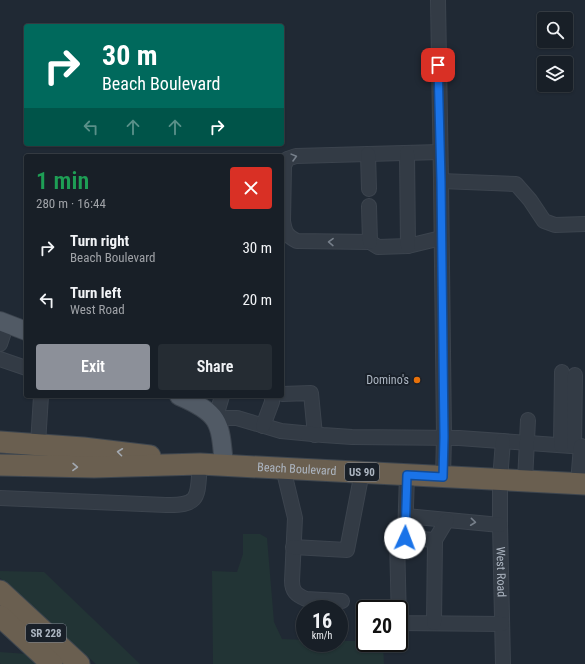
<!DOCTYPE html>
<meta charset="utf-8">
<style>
:root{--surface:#181f27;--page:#252c33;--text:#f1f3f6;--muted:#9fa2a7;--line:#363d44;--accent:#8c9099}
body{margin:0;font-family:"Roboto Condensed",sans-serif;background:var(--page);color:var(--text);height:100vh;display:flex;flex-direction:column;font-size:15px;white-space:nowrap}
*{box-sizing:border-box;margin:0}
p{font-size:13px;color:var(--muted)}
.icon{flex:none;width:22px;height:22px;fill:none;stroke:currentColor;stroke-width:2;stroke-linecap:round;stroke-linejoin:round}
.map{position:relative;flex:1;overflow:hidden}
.details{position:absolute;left:24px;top:154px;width:260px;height:244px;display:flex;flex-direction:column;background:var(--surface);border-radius:4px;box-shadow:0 1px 3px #0004,0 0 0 1px var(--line)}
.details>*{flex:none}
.banner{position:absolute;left:24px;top:24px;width:260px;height:122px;border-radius:4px;box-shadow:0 1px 3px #0004,0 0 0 1px var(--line);background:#00695c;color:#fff;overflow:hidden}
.controls{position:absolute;left:537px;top:12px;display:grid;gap:8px}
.controls a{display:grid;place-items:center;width:36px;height:36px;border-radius:4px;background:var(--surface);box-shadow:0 1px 3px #0004,0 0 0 1px var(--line);font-size:20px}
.speed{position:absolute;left:296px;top:600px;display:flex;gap:8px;font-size:20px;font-weight:700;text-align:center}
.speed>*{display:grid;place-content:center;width:52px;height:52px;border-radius:50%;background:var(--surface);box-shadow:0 1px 3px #0004,0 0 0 1px var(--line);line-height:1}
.speed small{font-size:10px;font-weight:400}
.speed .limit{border:2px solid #111;border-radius:6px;background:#fff;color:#111}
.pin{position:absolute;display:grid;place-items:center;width:34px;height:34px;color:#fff;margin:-17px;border-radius:8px;box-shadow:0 2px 6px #0006}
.me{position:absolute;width:44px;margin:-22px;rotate:2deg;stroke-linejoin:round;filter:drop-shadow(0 0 3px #0008)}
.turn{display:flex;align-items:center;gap:14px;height:84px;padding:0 12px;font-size:18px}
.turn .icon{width:52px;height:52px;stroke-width:2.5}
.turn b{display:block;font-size:28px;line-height:34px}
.lanes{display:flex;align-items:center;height:38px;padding:0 12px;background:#0003;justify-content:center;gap:20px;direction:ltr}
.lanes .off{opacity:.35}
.round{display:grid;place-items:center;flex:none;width:42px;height:42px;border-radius:4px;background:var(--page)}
.summary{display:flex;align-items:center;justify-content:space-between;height:68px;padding:0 12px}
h1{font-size:24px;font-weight:600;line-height:30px;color:#1e9e55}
.action{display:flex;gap:8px;margin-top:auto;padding:8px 12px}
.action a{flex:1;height:46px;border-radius:4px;background:var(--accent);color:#fff;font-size:16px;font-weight:600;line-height:46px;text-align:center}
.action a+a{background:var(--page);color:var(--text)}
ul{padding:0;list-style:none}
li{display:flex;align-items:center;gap:12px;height:52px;padding:0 12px}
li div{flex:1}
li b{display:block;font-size:15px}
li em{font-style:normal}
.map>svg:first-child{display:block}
</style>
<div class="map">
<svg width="585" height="664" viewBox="0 0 585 664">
<rect width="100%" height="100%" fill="#202934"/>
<g fill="#223435">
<path d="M243,534H260L267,538L274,622L282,639L305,640V643H339V641H365V643H383L384,664H213L212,571L237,572L243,554Z"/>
<path d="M0,571L44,572L140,664H96L0,578Z"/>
<path d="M0,652L27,654L37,664H1L0,663Z"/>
</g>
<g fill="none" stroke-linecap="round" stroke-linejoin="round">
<g stroke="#3c444e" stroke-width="16">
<g id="minor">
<path d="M438,0L441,181L444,437L443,477"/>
<path d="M440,152L296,156L287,159L284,166L283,221C285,233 287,236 297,241L370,242L378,247L408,246L441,238"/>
<path d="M407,153L408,246"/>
<path d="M368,154L369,189"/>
<path d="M441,181L516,184L530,200L544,221L555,225L585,224"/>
<path d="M369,206L370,242"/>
<path d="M0,344L7,323"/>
<path d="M0,359L26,368"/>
<path d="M282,394L311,393L315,435"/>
<path d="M215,420L228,418H237L281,431L323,435L352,437L459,438L585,447"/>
<path d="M215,420L222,396"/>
<path d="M263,426L272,402V396"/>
<path id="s1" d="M503,441L500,480V525L503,664"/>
<path d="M38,444L41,396"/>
<path d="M561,445L562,372"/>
<path d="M574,446L575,375"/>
<path d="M283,468L295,518L292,581C292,591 296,595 306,599L342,601"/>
<path d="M407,475L405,538H397L399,623L502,624"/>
<path d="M525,481L528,420"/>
<path d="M578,483L581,446"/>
<path d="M0,498L166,505C202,506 197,495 200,464"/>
<path d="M406,516L500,525"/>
<path d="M405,538L435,540"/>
<path d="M293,547L347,550L362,472"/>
<path d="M434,623L435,540L447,520"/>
</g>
</g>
<g stroke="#3c444e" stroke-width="20">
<g id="major">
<path d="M0,321L26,331"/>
<path d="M179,396C221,414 220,422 224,465"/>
</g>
</g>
<g stroke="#3e464f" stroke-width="23">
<g id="highway">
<path d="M0,442L83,448L150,456"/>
<path id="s2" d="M0,465L94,467L200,464L585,484"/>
<path d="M0,591L79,664"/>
<path d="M0,616L52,664"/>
</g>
</g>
<use href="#minor" stroke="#333b45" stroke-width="14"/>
<use href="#major" stroke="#515a65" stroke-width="18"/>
<use href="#highway" stroke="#6a5f50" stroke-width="21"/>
</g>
<defs><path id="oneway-chevron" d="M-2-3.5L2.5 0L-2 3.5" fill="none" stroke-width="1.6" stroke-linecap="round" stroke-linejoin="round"/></defs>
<g stroke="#767f8a">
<use href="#oneway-chevron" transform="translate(294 157) rotate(-15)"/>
<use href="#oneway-chevron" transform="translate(331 242) rotate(-179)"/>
<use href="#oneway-chevron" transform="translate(473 522) rotate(6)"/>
</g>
<g stroke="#a3a9b1">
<use href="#oneway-chevron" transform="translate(120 452) rotate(-173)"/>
<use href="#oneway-chevron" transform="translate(75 467) rotate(1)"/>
</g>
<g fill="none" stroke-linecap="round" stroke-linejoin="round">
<g stroke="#114b97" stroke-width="10">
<path id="route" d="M405,538L407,475L443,477L444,437L441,181L438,65"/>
</g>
<use href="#route" stroke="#1a73e8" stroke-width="7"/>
</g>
<circle fill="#e8710a" stroke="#192029" stroke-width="1.5" cx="417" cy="380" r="4"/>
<g text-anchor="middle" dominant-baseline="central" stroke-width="4" stroke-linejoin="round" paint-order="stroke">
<g fill="#192029" stroke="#818994" stroke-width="1">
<rect x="345" y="463" width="34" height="18" rx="3"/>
<rect x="26" y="624" width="40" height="18" rx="3"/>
</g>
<g font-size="11" font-weight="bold" fill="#adb6c2">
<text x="362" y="472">US 90</text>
<text x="46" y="633">SR 228</text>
</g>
<g font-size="12" fill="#adb6c2" stroke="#192029" text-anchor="end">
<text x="409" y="380">Domino's</text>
</g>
<g font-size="12" fill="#adb6c2" stroke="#192029">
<text stroke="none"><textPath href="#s2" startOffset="297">Beach Boulevard</textPath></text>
<text stroke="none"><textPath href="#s1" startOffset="131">West Road</textPath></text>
</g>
</g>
</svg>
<div class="controls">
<a><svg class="icon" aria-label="search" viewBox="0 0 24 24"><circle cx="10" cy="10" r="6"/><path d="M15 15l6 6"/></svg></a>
<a><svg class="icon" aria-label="layers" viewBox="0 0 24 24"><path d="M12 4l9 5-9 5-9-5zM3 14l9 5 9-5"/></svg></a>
</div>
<div class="speed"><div>16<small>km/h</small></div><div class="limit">20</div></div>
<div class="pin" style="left:438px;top:65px;background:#d93025"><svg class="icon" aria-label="arrive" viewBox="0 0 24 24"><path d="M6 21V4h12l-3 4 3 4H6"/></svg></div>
<svg class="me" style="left:405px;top:538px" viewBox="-20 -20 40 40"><circle r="19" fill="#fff"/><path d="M0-13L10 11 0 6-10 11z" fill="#1a73e8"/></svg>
<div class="banner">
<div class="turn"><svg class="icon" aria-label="right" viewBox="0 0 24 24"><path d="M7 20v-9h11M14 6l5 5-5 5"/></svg><div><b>30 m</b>Beach Boulevard</div></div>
<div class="lanes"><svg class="icon off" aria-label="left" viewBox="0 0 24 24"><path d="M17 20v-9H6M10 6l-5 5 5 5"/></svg><svg class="icon off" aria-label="ahead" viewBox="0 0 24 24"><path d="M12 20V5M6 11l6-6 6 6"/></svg><svg class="icon off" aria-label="ahead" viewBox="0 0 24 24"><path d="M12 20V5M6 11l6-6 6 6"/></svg><svg class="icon" aria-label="right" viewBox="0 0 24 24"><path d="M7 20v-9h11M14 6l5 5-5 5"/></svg></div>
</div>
<section class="details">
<div class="summary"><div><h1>1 min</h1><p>280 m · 16:44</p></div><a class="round" style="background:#d93025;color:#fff"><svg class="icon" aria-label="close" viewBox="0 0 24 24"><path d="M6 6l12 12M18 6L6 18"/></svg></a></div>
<ul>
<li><svg class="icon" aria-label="right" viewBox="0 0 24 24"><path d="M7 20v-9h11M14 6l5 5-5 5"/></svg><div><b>Turn right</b><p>Beach Boulevard</p></div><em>30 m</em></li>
<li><svg class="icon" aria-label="left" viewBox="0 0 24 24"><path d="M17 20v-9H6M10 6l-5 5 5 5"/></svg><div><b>Turn left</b><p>West Road</p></div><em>20 m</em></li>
</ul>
<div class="action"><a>Exit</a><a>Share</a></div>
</section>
</div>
